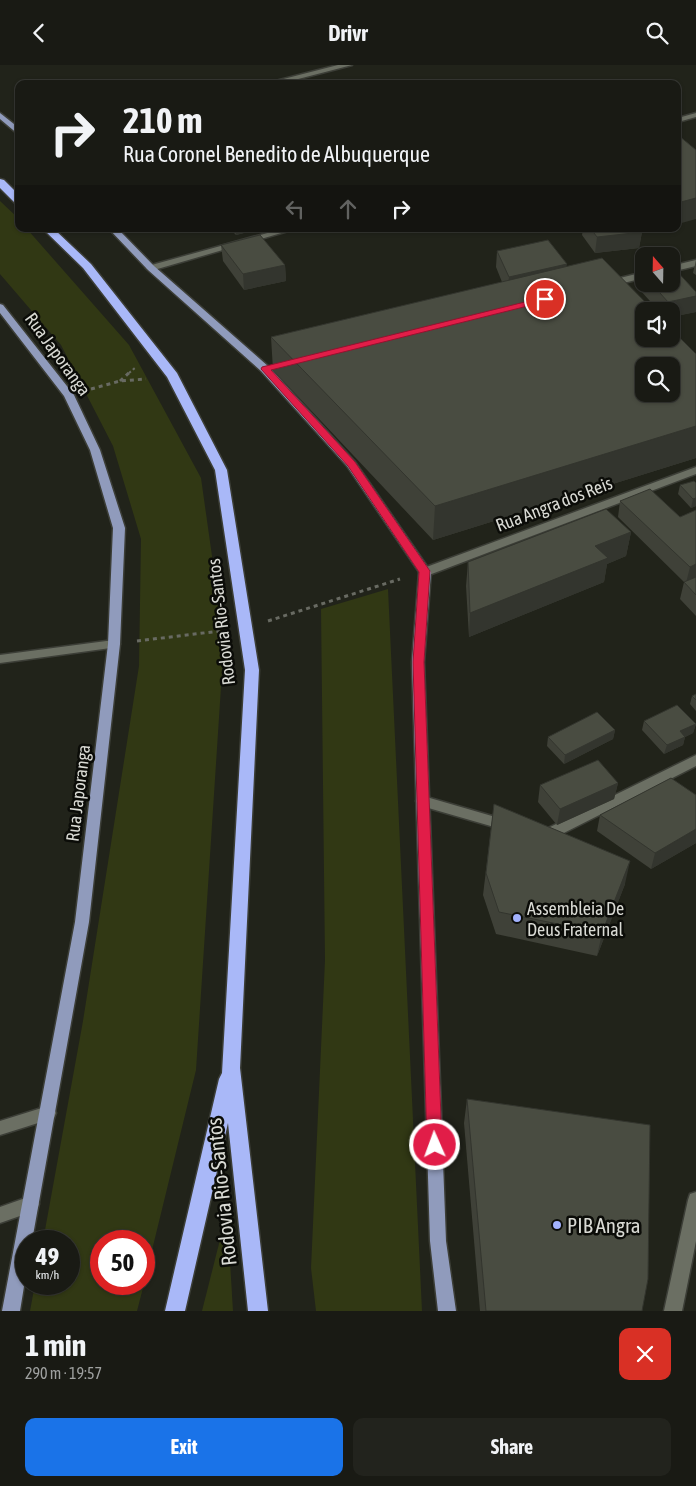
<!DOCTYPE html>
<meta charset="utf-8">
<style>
:root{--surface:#191a14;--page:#22231d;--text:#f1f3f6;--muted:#9fa1a0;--line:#373834;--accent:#1a73e8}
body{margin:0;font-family:"Asap Condensed",sans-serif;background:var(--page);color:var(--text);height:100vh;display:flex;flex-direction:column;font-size:19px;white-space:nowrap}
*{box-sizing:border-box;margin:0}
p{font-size:16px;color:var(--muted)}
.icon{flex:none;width:28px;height:28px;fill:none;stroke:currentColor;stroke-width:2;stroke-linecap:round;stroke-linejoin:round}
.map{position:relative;height:1246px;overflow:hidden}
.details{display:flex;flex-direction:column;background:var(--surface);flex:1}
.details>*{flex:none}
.hud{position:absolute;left:15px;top:15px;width:666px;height:152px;border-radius:10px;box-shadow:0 1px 4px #0004,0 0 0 1px var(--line);background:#191a14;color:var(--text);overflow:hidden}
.needle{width:32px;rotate:340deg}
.controls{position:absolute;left:635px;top:182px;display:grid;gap:10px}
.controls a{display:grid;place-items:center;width:45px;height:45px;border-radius:10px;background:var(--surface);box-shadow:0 1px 4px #0004,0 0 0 1px var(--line);font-size:25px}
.speed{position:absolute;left:15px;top:1165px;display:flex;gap:10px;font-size:25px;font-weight:700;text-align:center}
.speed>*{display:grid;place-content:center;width:65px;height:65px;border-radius:50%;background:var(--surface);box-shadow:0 1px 4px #0004,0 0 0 1px var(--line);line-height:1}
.speed small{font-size:12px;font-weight:400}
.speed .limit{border:8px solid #d22;background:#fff;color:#111}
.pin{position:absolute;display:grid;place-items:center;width:42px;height:42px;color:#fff;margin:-21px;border:2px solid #fff;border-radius:50%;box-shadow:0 1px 5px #0007}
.me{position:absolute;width:55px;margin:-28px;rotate:358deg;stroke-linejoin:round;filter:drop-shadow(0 0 4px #0008)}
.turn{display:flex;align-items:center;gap:18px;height:105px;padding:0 25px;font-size:22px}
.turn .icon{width:65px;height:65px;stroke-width:2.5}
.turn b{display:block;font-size:35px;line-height:42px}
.lanes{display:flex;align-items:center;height:48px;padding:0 25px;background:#0003;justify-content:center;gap:25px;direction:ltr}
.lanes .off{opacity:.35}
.round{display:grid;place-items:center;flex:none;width:52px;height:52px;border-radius:10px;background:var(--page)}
.headline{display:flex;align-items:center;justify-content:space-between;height:85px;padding:0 25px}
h1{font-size:30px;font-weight:700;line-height:38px}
.action{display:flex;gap:10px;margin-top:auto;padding:10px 25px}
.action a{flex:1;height:58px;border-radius:10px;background:var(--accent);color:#fff;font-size:20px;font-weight:700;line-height:58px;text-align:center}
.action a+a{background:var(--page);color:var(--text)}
header{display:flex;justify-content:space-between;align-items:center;height:65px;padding:0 25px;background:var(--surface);font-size:22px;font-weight:700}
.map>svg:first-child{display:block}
</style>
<header><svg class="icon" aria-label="back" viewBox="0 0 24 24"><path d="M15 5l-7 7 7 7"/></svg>Drivr<svg class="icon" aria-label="search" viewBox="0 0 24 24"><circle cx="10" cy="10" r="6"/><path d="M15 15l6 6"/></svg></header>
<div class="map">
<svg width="696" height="1246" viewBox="0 0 696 1246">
<rect width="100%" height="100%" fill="#21231a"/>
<g fill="#313814">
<path d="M0,136L19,154V164H27L129,280L201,413L224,576L196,1005L144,1218V1176H101V1219H144L137,1246H30L35,1219H69V1176H43L83,956L139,601L141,474L113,381L61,280L0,209Z"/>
<path d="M388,524L422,1246H316L311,1203L325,895L321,544Z"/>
<path d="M227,1147L233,1246H202Z"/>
</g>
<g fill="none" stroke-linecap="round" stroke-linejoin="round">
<g stroke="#3c3e37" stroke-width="3">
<g id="minor">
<path d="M338,0H352L279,19H264Z"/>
<path d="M696,48V52L678,57V53Z"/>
<path d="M282,164H295L154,205L151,206L146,203L148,201Z"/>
<path d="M696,195V201L671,207V201Z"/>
<path d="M644,207V213L607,222L602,219L604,217Z"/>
<path d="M696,402V409L429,510L425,511L419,507L421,504Z"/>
<path d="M114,575L120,579L118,582L0,598V590Z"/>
<path d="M696,690V701L550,775C544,777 538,776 535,770L537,766L544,765Z"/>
<path d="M423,731L513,757L515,761L513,765L508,766L418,740L416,736L418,732Z"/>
<path d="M48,1041L54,1043L56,1048L54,1053L0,1070V1056Z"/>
<path d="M696,1127V1176L682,1246H664L688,1135L690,1129Z"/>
<path d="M31,1131L37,1133L39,1139L37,1145L0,1158V1142Z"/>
</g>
</g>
<g stroke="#3c3e37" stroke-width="3">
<g id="major">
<path d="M0,48L19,63V70L0,54Z"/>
<path d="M109,164H118L154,201L269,302L355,397L431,507L424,597L446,1176L456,1246H438L430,1176L412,597L419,507L347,401L261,306L148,205Z"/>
<path d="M0,239L3,240L74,330L100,385L125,463L120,579L89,857L32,1176H26V1209L20,1246H2L75,857L108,579L113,463L90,385L64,331L0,248Z"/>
</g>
</g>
<g stroke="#3c3e37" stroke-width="3">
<g id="highway">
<path d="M0,114L4,115L19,130V139L15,138L0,123Z"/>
<path d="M43,164H54L91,199L177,308L227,405L259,605L240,1003L268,1246H248L228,1058L185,1246H165L219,1014L222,1008L245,605L215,405L167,312L83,203Z"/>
</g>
</g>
<path stroke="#686a62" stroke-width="2" stroke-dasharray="2.5 2.5" stroke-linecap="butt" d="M129,308L136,302"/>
<g stroke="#686a62" stroke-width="3" stroke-dasharray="4 4" stroke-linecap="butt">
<path d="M120,316L130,307"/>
<path d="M91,324L120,316L146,314"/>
<path d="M268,556L400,514"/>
<path d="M137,576L220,566"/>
</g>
<use href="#minor" fill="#6b6f63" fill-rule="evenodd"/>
<use href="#major" fill="#909bbc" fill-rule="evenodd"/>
<use href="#highway" fill="#a9b8f8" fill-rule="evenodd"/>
</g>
<g fill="#3f4138">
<path d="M678,70L696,85L678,159Z"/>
<path d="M230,164H260L236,170Z"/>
<path d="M583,164H640L642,167L639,183L595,188L582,170Z"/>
<path d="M221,180L285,200L286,216L244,225L223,196Z"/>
<path d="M497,186L567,202L696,289V393L433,475L273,305L271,272L502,217L496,202Z"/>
<path d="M696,195V210L693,208Z"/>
<path d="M642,208H644V219H671L696,247L671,252V246H659L640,225Z"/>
<path d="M696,418V441L691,443L678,429L680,420Z"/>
<path d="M620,436L680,452L696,445V551L680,534L684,517L618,452Z"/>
<path d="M631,467L626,491L607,499L604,517L469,572L466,521L468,497Z"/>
<path d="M692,631L696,635V646L690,639Z"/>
<path d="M644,656L696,659L693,668L685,672L683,680L664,689L642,665Z"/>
<path d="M615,665L613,674L564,699L547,681L548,672Z"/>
<path d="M618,718L614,734L557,760L538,737L540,720Z"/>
<path d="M696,730V778L651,804L597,766L600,750Z"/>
<path d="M494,739L625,819L597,891L496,869L483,830Z"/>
<path d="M467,1034L642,1246H480L464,1058Z"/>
</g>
<g fill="#33352e">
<path d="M696,133V154L678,159L681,137Z"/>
<path d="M236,164H260L236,170Z"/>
<path d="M642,167L639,183L595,188L597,172Z"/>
<path d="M567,199L565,215L507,228L509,212Z"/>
<path d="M285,200L286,216L244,225L243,209Z"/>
<path d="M696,231V247L671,252V246H667L668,237Z"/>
<path d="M696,361V393L433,475L435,441Z"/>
<path d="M696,433V441L691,443L693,434Z"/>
<path d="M631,467L626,491L607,499L604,517L469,572L470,548L595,481Z"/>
<path d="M696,499V514L686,518L690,502Z"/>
<path d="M696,659L693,668L685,672L683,680L664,689L667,680L680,666Z"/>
<path d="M615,665L613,674L564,699L565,690Z"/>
<path d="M618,718L614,734L557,760L560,744Z"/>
<path d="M696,764V778L651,804L655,788Z"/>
<path d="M630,796L625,819L597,891L602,868Z"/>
</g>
<g fill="#494c41" stroke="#33352e" fill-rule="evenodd">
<path d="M678,70L696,85V133L681,137L678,134Z"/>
<path d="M591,164H640L642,167L597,172Z"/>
<path d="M260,170L285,200L243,209L221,180Z"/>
<path d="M548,175L567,199L509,212L497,186Z"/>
<path d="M602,193L654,246H644V274H671V264L696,289V361L435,441L271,272ZM644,301H671V329H644Z"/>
<path d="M673,202L696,227V231L668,237L652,219H671V203Z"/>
<path d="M694,416L696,418V433L693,434L680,420Z"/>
<path d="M650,424L680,452L696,445V499L690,502L620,436Z"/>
<path d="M606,444L631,467L595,481L608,493L470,548L468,497Z"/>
<path d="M696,512V530L684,517Z"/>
<path d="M696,629V635L692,631Z"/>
<path d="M677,640L696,659L680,666L685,672L667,680L644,656Z"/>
<path d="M597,647L615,665L565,690L548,672Z"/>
<path d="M598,695L618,718L560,744L540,720Z"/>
<path d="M671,713L696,730V764L655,788L600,750Z"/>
<path d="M494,739L630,796L602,868L499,847L486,808Z"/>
<path d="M467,1034L650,1060L648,1214L642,1246H486Z"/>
</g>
<path fill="#e11d48" stroke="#92132f" d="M545,232L548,233V236L271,305L355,397L430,506L424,597L442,1080L440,1085L435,1087L429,1085L427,1080L413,597L419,507L348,401L261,304L262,302Z"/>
<g fill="#a2b2fd" stroke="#0b0c08" stroke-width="2">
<circle cx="517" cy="853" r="5"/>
<circle cx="557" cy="1160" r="5"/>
</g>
<g text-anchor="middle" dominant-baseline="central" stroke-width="5" stroke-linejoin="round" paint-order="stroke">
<g font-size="18" fill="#d9dad4" stroke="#0b0c08">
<text transform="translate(58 289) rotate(54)">Rua Japoranga</text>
<text transform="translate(554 439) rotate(-21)">Rua Angra dos Reis</text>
<text transform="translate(221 557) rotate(-97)">Rodovia Rio-Santos</text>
<text transform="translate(78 728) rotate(-83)">Rua Japoranga</text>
</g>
<g font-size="18" fill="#d9dad4" stroke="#0b0c08" text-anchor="start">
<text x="527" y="843">Assembleia De<tspan x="527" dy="21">Deus Fraternal</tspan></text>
</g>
<g font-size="21" fill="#d9dad4" stroke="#0b0c08">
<text transform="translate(221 1127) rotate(-96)">Rodovia Rio-Santos</text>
</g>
<g font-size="21" fill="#d9dad4" stroke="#0b0c08" text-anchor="start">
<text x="567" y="1160">PIB Angra</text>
</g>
</g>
</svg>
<div class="controls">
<a><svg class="needle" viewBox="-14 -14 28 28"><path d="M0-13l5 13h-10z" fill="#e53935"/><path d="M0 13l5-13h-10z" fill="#9fa1a0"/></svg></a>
<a><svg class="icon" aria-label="sound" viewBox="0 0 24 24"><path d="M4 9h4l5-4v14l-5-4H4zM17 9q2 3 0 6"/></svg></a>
<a><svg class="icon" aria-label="search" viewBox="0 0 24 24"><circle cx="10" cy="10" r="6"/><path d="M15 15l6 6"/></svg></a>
</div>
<div class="speed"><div>49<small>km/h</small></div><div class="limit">50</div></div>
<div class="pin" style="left:545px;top:234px;background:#d93025"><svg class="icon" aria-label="arrive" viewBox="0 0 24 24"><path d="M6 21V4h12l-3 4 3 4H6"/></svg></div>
<svg class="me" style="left:435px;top:1080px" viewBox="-20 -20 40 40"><circle r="17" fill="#e11d48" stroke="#fff" stroke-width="3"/><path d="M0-11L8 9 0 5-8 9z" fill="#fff"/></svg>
<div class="hud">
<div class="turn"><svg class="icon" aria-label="right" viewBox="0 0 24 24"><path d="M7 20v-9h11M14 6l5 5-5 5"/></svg><div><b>210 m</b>Rua Coronel Benedito de Albuquerque</div></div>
<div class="lanes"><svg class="icon off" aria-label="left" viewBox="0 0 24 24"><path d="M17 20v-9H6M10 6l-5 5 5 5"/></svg><svg class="icon off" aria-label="ahead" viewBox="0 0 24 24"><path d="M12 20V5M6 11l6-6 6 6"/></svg><svg class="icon" aria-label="right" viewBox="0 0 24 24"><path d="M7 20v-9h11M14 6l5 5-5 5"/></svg></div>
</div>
</div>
<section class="details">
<div class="headline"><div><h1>1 min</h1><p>290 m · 19:57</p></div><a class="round" style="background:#d93025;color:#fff"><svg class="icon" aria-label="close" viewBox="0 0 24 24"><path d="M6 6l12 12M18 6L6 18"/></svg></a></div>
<div class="action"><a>Exit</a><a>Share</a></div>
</section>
